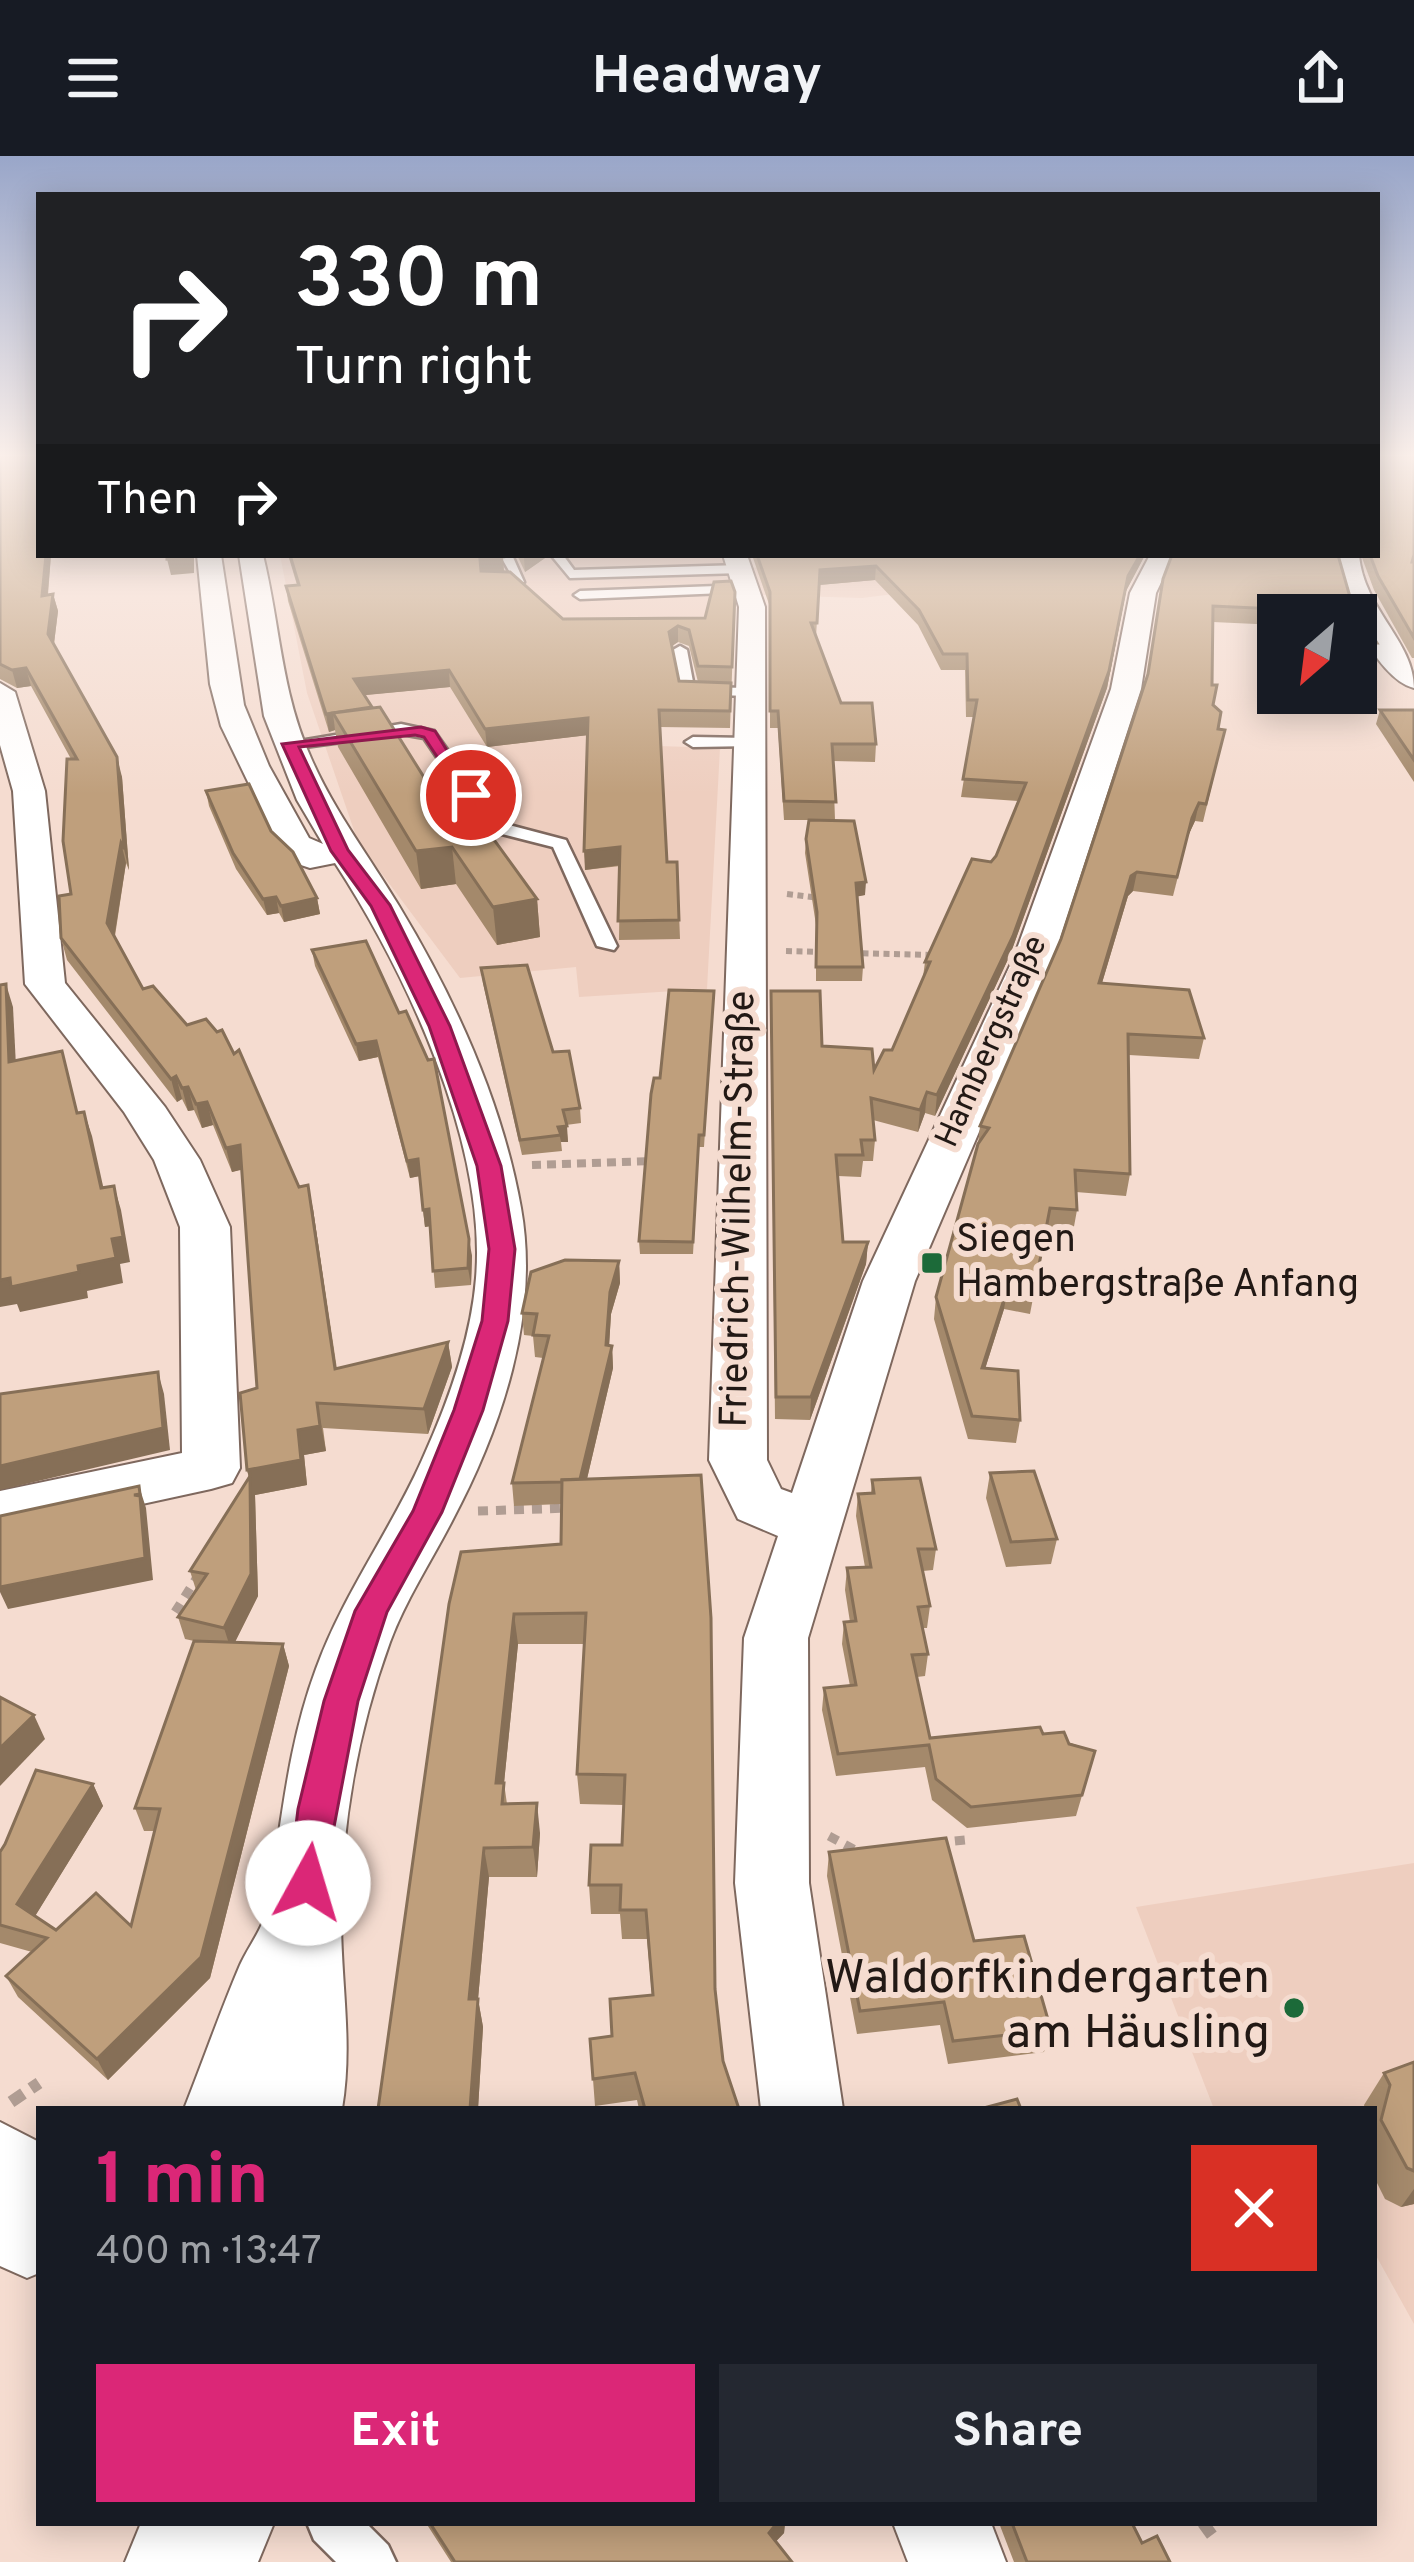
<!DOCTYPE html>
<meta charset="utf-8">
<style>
:root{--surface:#171b24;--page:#242831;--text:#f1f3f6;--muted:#9ea1a6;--accent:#db2777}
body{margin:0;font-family:Overpass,sans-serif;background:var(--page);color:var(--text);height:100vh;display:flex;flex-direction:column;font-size:45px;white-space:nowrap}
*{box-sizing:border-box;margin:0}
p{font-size:39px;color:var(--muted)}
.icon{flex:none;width:66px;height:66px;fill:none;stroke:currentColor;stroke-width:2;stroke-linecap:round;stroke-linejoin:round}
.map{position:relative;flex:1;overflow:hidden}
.drawer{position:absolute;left:36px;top:1950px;width:1341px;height:420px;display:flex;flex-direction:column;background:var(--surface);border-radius:0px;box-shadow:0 6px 30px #0003}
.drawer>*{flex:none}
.hud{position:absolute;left:36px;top:36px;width:1344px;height:366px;border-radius:0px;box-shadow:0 6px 30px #0003;background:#202124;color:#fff;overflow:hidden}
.needle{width:78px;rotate:208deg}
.fabs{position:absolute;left:1257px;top:438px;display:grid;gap:24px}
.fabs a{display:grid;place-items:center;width:120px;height:120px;border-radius:0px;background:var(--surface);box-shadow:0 6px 30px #0003;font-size:60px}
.pin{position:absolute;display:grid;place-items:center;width:102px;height:102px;color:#fff;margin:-51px;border:6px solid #fff;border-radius:50%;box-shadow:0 3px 12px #0007}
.me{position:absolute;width:132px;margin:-66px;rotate:6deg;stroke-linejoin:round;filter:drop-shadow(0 0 9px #0008)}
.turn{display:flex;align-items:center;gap:42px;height:252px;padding:0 60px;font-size:54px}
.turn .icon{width:156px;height:156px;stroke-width:2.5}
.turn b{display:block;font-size:84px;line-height:102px}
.then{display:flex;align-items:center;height:114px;padding:0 60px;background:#0003;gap:24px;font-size:45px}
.round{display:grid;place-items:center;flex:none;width:126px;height:126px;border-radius:0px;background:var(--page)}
.overview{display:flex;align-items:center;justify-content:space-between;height:204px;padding:0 60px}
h1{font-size:72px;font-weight:700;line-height:90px;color:var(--accent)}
.cta{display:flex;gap:24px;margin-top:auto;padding:24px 60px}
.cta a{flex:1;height:138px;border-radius:0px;background:var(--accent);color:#fff;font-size:48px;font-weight:700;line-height:138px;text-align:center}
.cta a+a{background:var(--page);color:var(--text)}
header{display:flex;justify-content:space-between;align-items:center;height:156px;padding:0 60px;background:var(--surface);font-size:54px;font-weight:700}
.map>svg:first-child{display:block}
</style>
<header><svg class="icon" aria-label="menu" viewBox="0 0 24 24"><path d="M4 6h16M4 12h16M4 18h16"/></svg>Headway<svg class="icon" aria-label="share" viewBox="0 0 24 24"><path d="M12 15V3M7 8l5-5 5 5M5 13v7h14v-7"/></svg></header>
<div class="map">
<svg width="1414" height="2406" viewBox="0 0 1414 2406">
<rect width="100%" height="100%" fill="#f5dcd0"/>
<g fill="#eecebf">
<path d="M280,399H728L738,412L845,410L943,432L862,442L729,438L730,478L657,479L658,590L720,592L707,833L579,841L576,811L460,822L358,686L307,537Z"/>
<path d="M1414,1707V2168L1374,2096V1953H1214L1136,1751Z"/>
</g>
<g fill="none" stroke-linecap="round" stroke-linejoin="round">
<g stroke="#7e685e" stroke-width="5">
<g id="lane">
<path d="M500,399H512L524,426L485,427V421L512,420Z"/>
<path d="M551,399H563L574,414L741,409L747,413L741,417L570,422Z"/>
<path d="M744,429L748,436L580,443L574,439L580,435Z"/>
<path d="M680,490L687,494L694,531L750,532L757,536L750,540L682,538L673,494Z"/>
<path d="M401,568L434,575L498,666L566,684L617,790L614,794L597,790L553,691L486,674L424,582L401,578L290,593L282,588Z"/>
<path d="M748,582L753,584V590L693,591L685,586L693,581Z"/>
<path d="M307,2367H366L388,2389L396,2406H336L314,2384Z"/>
</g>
</g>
<g stroke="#7e685e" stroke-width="4">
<g id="street">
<path d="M197,399H221L244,549L269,610L309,682L323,688L297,644L264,560L239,399H263C280,468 281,536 311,602C334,655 369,700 399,750C454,841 502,945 521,1052C540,1158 502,1271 452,1365C431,1406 406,1443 390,1486C358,1574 341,1670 341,1763C341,1828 353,1888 342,1953H184C203,1905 220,1856 240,1809C248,1791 264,1771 267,1752C282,1670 286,1594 316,1513C343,1438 390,1376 422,1304C448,1247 471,1184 476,1122C487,988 406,816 335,707L310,712L298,708L278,688L221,570L210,528Z"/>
<path d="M723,399H747L765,451L767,1304L781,1333L792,1337L863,1125L1014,801L1111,533L1130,437L1150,399H1174L1156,437L1141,533L1054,801L915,1125L808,1482L809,1727L843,1953H761L735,1727L744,1482L778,1380L738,1363L709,1304L739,451Z"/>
<path d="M1335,399H1359C1364,454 1414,485 1414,532C1375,522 1337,435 1335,399Z"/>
<path d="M0,527L15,536L45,635L65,827L165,951L200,1004L230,1071L240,1312L232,1327L211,1333L0,1379V1335L182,1297L180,1071L154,1004L124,956L25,828L13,635L0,589Z"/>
<path d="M893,2367H991L1006,2406H908Z"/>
</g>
</g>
<g stroke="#7e685e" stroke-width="4">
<g id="primary">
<path d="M0,1966L39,1986V2117L27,2122L0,2110Z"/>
<path d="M141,2367H274L258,2406H125Z"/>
</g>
</g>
<g stroke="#b09d93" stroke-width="6" stroke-dasharray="6 4.5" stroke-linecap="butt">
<path d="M787,738L820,742"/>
<path d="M786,795L825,796"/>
<path d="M852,797L933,799"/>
</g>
<path stroke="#b09d93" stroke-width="8" stroke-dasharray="9 6" stroke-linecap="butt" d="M532,1009L655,1005"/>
<g stroke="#b09d93" stroke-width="9" stroke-dasharray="10 8" stroke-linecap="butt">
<path d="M478,1355L571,1352"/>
<path d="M175,1456L199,1418"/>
<path d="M829,1680L857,1695"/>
<path d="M937,1687L965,1684"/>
</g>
<g stroke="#b09d93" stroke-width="12" stroke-dasharray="15 9" stroke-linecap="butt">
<path d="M11,1946L39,1927"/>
<path d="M1203,2367L1214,2382"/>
</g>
<use href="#lane" fill="#fff" fill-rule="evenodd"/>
<use href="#street" fill="#fff" fill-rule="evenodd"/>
<use href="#primary" fill="#fff" fill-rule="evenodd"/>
</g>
<g fill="#a4896b" fill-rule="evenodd">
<path d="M0,301L51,399L48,439L53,438L58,455L54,488L122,621L129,714L126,707L115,780L143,833L299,1031L313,1053L337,1213L448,1186L452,1211L428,1278L323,1272L326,1295L304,1299L307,1329L255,1339L258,1440L235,1486L283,1488L289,1510L210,1822L108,1924L18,1841L6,1820L32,1796L0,1787V1696L93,1628L103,1650L35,1760L56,1774L131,1770L154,1675H144L135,1652L194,1485L185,1483L178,1461L196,1434L190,1415L249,1322L247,1314L257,1232L242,1013L232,1016L213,969L202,972L194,954L188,955L182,943L177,946L67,804L61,782L71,738V603L31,530L17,532L0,523Z"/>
<path d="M288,399H502L504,416L563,463L705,462L735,436L730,572L660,571L667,706H677L680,783L619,784L620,710L585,714L588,579L487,591L450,531L364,539L452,666L537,743L540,781L497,789L456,728L421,733L338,591L335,574L329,576L288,445L286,430L297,429ZM678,486L689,490L698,526L679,525L672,490Z"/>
<path d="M517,399H546L545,402L525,416Z"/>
<path d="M752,399H1145L1126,435L1107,532L1010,799L935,960L925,957L918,976L873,964L875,984L873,1005H863L861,1021L838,1020L843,1086H868L866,1108L810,1264L775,1263L771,856L822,890L874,914L892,894L923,821L925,806L996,700L1019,645L961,641L974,561H966L965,514H941L918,469L875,424L819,429L816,481L841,547L876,588L875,606L833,605L835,664H784L778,572H770V451Z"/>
<path d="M1172,399L1350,441L1377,487L1373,503L1356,504V459H1278V469L1213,466V549L1218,573L1225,574L1203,666L1195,665L1188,680L1173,740L1133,735L1128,740L1102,827L1204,882L1199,903L1129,899L1130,1018L1126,1040L1076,1036L1077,1054L1073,1076L1046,1074L1030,1158L1004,1153L985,1213L1020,1264L1016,1287L968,1283L934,1163L936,1141L978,988L980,970L1061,783L1148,520Z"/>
<path d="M1361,399L1414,403V502H1412L1374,434Z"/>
<path d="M1380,554H1414V626L1376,568Z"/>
<path d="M206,635L271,675L317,742L320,758L284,766L279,757L267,759L236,713L209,650Z"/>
<path d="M806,683L865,739L857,740L863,811L862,825H816V769L805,697Z"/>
<path d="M366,785L472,1100L471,1129L435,1132L430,1070L425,1071L419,1020L410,1022L378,901L359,905L315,810L312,794Z"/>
<path d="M481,812L553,896L580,952L581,967L566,969L568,986H561L562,995L522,999L483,827Z"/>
<path d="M714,835L704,991H699L693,1098H640L639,1085L660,922Z"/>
<path d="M619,1105L620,1127L611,1158L609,1189L612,1190L613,1212L587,1323L715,1833L723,1905L739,1953H639L637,1944L595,1950L590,1883L612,1880L652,1839L647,1783H622L620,1758H591L589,1729L622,1689L624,1649L580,1648L577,1618L584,1488H518L504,1627L507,1648L540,1677L537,1721H489L478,1843L483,1871L478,1953H378L449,1448L561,1388V1348L514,1350L512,1327L543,1202L535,1201L533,1180L524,1179L522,1157Z"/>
<path d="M990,1317L1057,1383L1051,1408L1006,1411L986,1342Z"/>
<path d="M872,1324L936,1393L933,1414L923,1415L930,1450L927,1472H922L928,1498L925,1520L917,1521L930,1582L1043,1578L1095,1595L1076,1660L967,1672L932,1644L925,1611L836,1620L822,1554L824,1532L850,1530L842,1488L844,1466H850L845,1434L847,1412L865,1411L856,1360L858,1338L871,1337Z"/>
<path d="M829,1696L974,1785L1051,1874L1044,1896L948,1908L940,1869L857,1878L827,1720Z"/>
<path d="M1414,1906V2048L1401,2051L1385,2043L1374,2021V1953H1365L1364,1949L1384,1917Z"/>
<path d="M426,2367H785L784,2377L776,2385L792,2406H451Z"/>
<path d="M999,2367H1132L1142,2387L1170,2406H1014Z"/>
</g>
<g fill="#866f57">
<path d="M46,399H51L46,457L42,440Z"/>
<path d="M194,399V417L171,419L167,403Z"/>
<path d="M528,399H546L545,402L525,416L524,402Z"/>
<path d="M1140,399H1145L1126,435L1107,532L1010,799L935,960L937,939L1128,420Z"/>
<path d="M503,401L504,416L482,430L480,403Z"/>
<path d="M876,410L875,424L819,429L816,483L820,414Z"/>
<path d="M53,438L58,455L53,495L48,478Z"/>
<path d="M678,470V486L669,492V476Z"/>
<path d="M26,512L31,530L17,532L12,514Z"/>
<path d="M449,514L450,531L356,540L354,523Z"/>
<path d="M333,557L335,574L329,576L326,558Z"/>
<path d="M588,562L589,579L487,591L485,573Z"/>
<path d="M117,601L122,621L129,714L124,693Z"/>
<path d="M1199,647L1195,665L1188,680L1173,740L1192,662Z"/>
<path d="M121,687L126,707L113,789L107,767Z"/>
<path d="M452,691L456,728L421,733L416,695Z"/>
<path d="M620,691L621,709L585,714L584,695Z"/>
<path d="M1137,716L1133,735L1128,740L1096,847L1099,827L1131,720Z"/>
<path d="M866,726L865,739L855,741L856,727Z"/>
<path d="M276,741L279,757L267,759L263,743Z"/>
<path d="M317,742L320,758L284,766L281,750Z"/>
<path d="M537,743L540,781L497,789L493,751Z"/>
<path d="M6,828L13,851L17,930L9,906Z"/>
<path d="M376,885L378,901L359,905L356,888Z"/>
<path d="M176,920L182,943L177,946L171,923Z"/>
<path d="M188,931L194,954L188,955L182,932Z"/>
<path d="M927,936L925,957L918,976L920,954Z"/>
<path d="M207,946L213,969L202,972L196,948Z"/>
<path d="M84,956L92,980L109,1057L101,1032Z"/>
<path d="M567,970L568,986H561L558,971Z"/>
<path d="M240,989L245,1013L232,1016L226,992Z"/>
<path d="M418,1003L420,1020L410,1022L407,1005Z"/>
<path d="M308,1029L313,1053L340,1238L335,1213Z"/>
<path d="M114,1030L121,1054L130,1106L120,1108L123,1127L87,1135L88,1142L20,1156L17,1148L0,1151V1124L78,1110L112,1083Z"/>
<path d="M429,1053L431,1070L425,1071L423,1054Z"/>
<path d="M469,1083L472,1100L471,1129L468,1112Z"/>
<path d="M868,1086L866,1108L810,1264L811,1241Z"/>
<path d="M619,1105L620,1127L611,1158L608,1208L612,1190L613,1212L581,1348L579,1326L606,1189L610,1136Z"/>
<path d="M1008,1131L1004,1153L978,1235L982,1212Z"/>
<path d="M448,1186L452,1211L428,1278L424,1253Z"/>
<path d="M158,1216L164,1238L170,1294L0,1334V1310Z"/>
<path d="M317,1247L326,1295L304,1299L307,1329L255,1339L258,1440L231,1494L224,1472L250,1325L247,1314L298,1274Z"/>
<path d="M139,1330L146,1352L153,1424L8,1453L0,1436V1417L134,1339Z"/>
<path d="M514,1458L518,1488L501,1657L496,1627Z"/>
<path d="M283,1488L289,1510L210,1822L108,1924L97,1903Z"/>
<path d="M34,1559L45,1583L0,1630V1592Z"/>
<path d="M93,1628L103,1650L29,1770L17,1748Z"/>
<path d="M537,1647L540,1677L537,1721L533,1691Z"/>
<path d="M484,1692L489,1721L478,1843L483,1871L478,1953H470L469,1843Z"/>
<path d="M1414,2033V2048L1401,2051Z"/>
<path d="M777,2367H785L784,2377L767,2395L769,2377Z"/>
</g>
<g fill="#bf9f7c" stroke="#866f57" stroke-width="3">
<path d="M0,301H39V399H46L42,440L53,438L48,478L117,601L124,693L121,687L107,767L143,833L153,830L187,869L206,863L217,876L222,874L234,898L239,894L299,1031L308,1029L335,1213L448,1186L424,1253L317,1247L320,1270L298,1274L301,1304L247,1314L240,1237L257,1232L240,989L226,992L207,946L196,948L188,931L182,932L176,920L171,923L61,782L59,740L71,738L63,685L67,603H77L26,512L12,514L0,508Z"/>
<path d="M1377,301H1414V399L1412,406H1414V482L1378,420L1370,399H1377Z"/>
<path d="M167,399H191V401L167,403Z"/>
<path d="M290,399H502L503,401L480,403L481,415L510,416L563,463L705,462L714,426L731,425L735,436L732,511L698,510L689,474L678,470L669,476L679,525L731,527L730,555L659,554L667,706H677L679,764L618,765L620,691L584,695L588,562L485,573L449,514L354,523L372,551L326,558L286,430L299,429Z"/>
<path d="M757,399H1140L1128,420L1109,515L1013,780L937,939L927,936L920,954L871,942L875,984H861L863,999H836L843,1086H868L811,1241H776L771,835H820L822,890L872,893L874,914L884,894H892L930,806H925L972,703L991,706L996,700L1026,627L963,623L977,544H968L967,498H943L919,454L876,410L820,414L817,467H811L841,547H872L876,588H832L836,646L784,645L778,555H770V436Z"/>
<path d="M1172,399H1338L1350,441L1377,487H1356V459H1328L1325,455L1213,450L1212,529H1217L1213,549L1221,556L1218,573L1225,574L1206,648L1199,647L1192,662L1177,721L1137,716L1131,720L1099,827L1189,834L1204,882L1128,878L1130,1018L1075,1014L1077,1054L1050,1052L1034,1135L1008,1131L982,1212L1018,1215L1020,1264L972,1260L936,1141L978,988L989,972L980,970L1061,783L1148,518L1163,423Z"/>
<path d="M380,551L452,666L479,663L537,743L493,751L452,691L416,695L333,557Z"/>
<path d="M1380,554H1414V604Z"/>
<path d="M249,628L271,675L293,696L317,742L281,750L276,741L263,743L233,697L206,635Z"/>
<path d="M809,664L854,665L866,726L856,727L863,811H816L817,756L806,683Z"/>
<path d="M366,785L399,857L406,855L428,904L434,903L469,1083L468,1112L433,1115L429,1053L423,1054L418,1003L407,1005L376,885L356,888L312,794Z"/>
<path d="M527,809L553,896L569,895L580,952L563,954L567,970L558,971L561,979L520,984L481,812Z"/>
<path d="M6,828L9,906L62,895L77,957L84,956L101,1032L114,1030L123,1081L112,1083L116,1102L78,1110L79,1116L11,1131L10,1122L0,1124V829Z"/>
<path d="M669,834L714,835L704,979H699L693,1086L639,1085L651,938L654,922H660Z"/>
<path d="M565,1104L619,1105L610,1136L606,1189L612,1190L580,1323L562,1324V1326L512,1327L549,1180L533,1179L537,1158L522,1157L531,1116Z"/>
<path d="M158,1216L163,1272L0,1310V1238Z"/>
<path d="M1034,1315L1057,1383L1011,1386L990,1317Z"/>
<path d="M701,1319L711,1462L715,1833L723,1905L739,1953H645L635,1917L593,1923L590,1883L612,1880L610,1843L653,1839L646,1754H620L621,1729H589L591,1689H622L625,1619L577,1618L586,1457L514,1458L496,1627H504L502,1648L537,1647L533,1691L484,1692L469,1843H478L470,1953H378L449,1448L461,1396L561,1388L562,1324Z"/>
<path d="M250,1320L251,1418L224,1472L178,1461L207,1418L190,1415Z"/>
<path d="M920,1322L936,1393H918L930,1450L918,1451L928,1498L912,1499L930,1582L1040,1571L1043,1578L1064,1576L1069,1588L1095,1595L1082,1639L971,1651L936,1623L929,1589L838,1598L824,1532L856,1529L844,1466L856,1465L847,1412L871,1411L858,1338L874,1337L872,1324Z"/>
<path d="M139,1330L140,1338L134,1339L140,1340L145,1402L0,1431V1360Z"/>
<path d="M194,1485L283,1488L201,1801L97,1903L6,1820L47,1782L0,1769V1696L5,1688L36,1614L93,1628L17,1748L56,1774L96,1737L131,1770L160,1653L135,1652Z"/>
<path d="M0,1541L34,1559L0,1592Z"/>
<path d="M946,1682L974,1785L1024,1780L1051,1874L953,1885L944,1846L860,1855L829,1696Z"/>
<path d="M1414,1906V2015L1407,2012L1381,1964L1390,1929L1384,1917Z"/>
<path d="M1017,1943L1021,1953H980Z"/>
<path d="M430,2367H777L769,2377L792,2406H455Z"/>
<path d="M1012,2367H1132L1142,2387L1157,2380L1170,2406H1027Z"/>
</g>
<linearGradient id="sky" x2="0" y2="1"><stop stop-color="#99a6c9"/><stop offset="0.47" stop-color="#faefea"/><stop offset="1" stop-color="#faefea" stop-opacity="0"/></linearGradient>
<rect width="1414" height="638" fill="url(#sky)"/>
<path fill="#db2777" stroke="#8e194d" stroke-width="3" d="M421,571L435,575L477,643H465L424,581L415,579L299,591L348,694L390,749L450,870L501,1010L515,1093L508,1165L483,1254L442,1356L387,1456L358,1545L321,1739L308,1744L294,1739L289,1727L298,1653L324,1545L355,1455L413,1355L454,1254L482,1165L489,1093L477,1010L429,870L371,750L331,695L282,588Z"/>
<g fill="#1c6a39" stroke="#f5dcd0" stroke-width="4.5">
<rect x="920" y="1095" width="24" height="24" rx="6"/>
<circle cx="1294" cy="1852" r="12"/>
</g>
<g text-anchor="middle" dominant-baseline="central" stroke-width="12" stroke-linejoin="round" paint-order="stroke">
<g font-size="33" fill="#221915" stroke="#f5dcd0">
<text transform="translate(993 886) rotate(-66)">Hambergstraße</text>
</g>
<g font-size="39" fill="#221915" stroke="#f5dcd0">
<text transform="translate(740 1053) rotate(-89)">Friedrich-Wilhelm-Straße</text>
</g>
<g font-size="39" fill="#221915" stroke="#f5dcd0" text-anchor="start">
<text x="956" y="1085">Siegen<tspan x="956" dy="45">Hambergstraße Anfang</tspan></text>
</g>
<g font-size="48" fill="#221915" stroke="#f5dcd0" text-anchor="end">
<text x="1270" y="1824">Waldorfkindergarten<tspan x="1270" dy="55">am Häusling</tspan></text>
</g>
</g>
</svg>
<div class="fabs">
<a><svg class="needle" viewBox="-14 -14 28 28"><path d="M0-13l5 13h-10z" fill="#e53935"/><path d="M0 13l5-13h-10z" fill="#9ea1a6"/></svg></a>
</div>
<div class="pin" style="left:471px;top:639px;background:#d93025"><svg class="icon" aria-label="arrive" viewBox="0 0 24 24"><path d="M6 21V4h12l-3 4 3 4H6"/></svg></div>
<svg class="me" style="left:308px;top:1727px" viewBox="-20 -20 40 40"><circle r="19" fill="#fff"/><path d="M0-13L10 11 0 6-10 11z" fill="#db2777"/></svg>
<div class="hud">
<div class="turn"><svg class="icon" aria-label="right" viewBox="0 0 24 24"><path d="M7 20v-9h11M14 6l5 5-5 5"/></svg><div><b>330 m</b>Turn right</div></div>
<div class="then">Then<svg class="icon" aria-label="right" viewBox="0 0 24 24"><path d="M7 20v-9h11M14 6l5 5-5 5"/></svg></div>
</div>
<section class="drawer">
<div class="overview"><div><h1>1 min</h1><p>400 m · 13:47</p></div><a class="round" style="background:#d93025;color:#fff"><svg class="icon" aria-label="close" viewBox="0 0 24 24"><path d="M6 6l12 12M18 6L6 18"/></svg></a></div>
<div class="cta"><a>Exit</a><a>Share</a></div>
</section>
</div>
